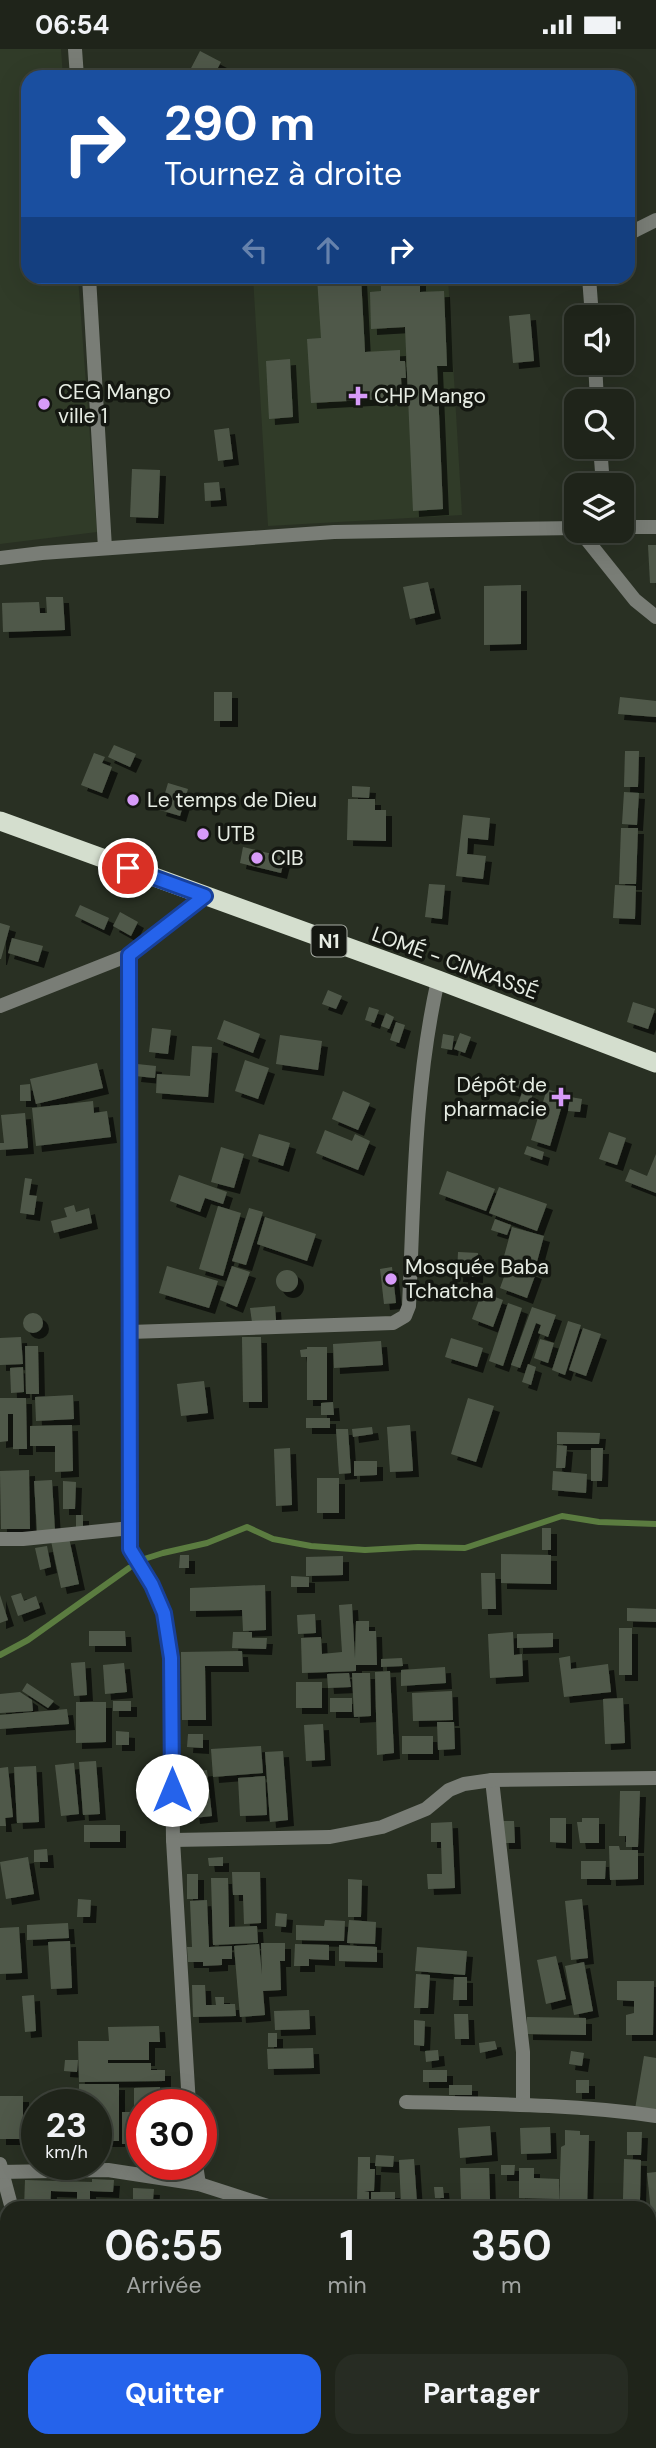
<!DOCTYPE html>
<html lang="fr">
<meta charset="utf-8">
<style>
:root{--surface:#1f241a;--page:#272c23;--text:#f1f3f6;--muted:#a1a4a2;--line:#3c4139;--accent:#2563eb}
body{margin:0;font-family:"DM Sans",sans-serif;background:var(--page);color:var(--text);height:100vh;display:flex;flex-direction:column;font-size:26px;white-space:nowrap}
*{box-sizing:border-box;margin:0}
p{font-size:23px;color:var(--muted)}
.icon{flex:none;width:38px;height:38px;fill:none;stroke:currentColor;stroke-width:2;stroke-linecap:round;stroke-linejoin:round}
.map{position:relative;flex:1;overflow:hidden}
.details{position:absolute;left:0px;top:2152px;width:656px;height:247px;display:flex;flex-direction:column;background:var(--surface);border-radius:21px 21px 0 0;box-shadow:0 7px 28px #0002,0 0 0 2px var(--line)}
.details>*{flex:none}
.banner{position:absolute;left:21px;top:21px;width:614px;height:214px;border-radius:21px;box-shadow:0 7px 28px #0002,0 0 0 2px var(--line);background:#1a4fa0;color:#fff;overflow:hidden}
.fabs{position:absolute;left:564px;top:256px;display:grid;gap:14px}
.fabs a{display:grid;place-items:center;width:70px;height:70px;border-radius:14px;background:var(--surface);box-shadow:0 7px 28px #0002,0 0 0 2px var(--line);font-size:35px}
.speed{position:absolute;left:21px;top:2040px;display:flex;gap:14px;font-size:35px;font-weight:700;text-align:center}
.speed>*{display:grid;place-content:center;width:91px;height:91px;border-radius:50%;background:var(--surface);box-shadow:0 7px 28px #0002,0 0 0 2px var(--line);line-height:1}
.speed small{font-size:18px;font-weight:400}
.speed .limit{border:10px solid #d22;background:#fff;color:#111}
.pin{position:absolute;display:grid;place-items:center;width:60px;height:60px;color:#fff;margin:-30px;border:4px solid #fff;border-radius:50%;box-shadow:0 2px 7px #0007}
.me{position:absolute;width:77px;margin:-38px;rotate:0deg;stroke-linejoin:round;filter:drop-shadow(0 0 5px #0008)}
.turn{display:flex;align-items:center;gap:24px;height:147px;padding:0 28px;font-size:32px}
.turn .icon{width:91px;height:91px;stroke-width:2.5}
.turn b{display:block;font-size:49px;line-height:60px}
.lanes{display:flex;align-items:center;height:66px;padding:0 28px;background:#0003;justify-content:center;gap:35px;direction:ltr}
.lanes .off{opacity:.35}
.eta{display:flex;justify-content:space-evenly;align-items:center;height:119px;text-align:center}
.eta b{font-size:42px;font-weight:700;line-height:49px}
.button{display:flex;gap:14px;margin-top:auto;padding:14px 28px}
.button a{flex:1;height:80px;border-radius:21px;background:var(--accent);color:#fff;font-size:28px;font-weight:700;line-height:80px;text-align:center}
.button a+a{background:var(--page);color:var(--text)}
.status{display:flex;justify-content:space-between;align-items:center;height:49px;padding:0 35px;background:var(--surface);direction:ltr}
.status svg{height:19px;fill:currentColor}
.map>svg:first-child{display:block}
</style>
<div class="status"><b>06:54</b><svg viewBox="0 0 49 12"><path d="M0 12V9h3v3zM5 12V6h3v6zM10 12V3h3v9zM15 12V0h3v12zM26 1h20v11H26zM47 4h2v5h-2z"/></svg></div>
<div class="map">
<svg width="656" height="2399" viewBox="0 0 656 2399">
<defs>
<filter id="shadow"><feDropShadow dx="6" dy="6" stdDeviation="0" flood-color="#0009"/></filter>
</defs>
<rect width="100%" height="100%" fill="#293023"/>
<g fill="#303b28">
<path d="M0,0H61L63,28H28V228H78L97,483L0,495Z"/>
<path d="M253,228H448L462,466L268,477Z"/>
</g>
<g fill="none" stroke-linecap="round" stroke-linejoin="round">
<g stroke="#5b7c40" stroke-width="6">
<path d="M141,1511L163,1504L207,1494L247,1478L273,1490L311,1497L365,1501L418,1498L465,1499L562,1467L599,1473L656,1475"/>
<path d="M0,1606L28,1591L129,1519"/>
</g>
</g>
<g fill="#50594a" filter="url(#shadow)">
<path d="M200,2L221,13L213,28H193L188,25Z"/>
<path d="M317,228H361L365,303L400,301V312H405L406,329H401L402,349L311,354L307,290L321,289Z"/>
<path d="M381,228H420V243L444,242L447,317H437L443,460L413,462L405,278L371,280L370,243L381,242Z"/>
<path d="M530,265L534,312L513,314L509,267Z"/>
<path d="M290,310L293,368L269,370L266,312Z"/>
<path d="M229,379L233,410L218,412L214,381Z"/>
<path d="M132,420L160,421L158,469L130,468Z"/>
<path d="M219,433L221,451L205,452L204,434Z"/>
<path d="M648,496H656V534H650Z"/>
<path d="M428,533L435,564L410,570L403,538Z"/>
<path d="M521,536V595L484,596V537Z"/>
<path d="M46,548H63L65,581L3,583L2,554L39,553L40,564H47Z"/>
<rect x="214" y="643" width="18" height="29"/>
<path d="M620,648L656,652V668L618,665Z"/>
<path d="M114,696L136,705L130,718L108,708Z"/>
<path d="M625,702H639L638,738H624Z"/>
<path d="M94,704L105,708L102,714L112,718L102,744L81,736Z"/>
<path d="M168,734L188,740L180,767L160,761Z"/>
<path d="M352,737L370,738L369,749L352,748Z"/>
<path d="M624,743L639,744L637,776L622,775Z"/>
<path d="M348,750H375V761H386V792L347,791Z"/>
<path d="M463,766L490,769L488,791L468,789L467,805L486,807L483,830L456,827Z"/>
<path d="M621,779H638L636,835H619Z"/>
<path d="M243,798L285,808L281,824L240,814Z"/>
<path d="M429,835L445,836L442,870L425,868Z"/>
<path d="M615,836L636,837L635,870L613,869Z"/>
<path d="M80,856L109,869L104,881L75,867Z"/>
<path d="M120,863L138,873L131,887L113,877Z"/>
<path d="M0,874L10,877L1,910H0Z"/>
<path d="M12,889L43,897L38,913L8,904Z"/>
<path d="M328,941L342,947L336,960L322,955Z"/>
<path d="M633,953L655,960L648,980L627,973Z"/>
<path d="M369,958L379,961L374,974L365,971Z"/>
<path d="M386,964L394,968L389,980L381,977Z"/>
<path d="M224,971L260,985L253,1004L217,990Z"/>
<path d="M396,973L405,976L399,994L390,991Z"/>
<path d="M152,979L171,981L168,1005L149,1003Z"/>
<path d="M460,984L471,988L465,1004L454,1000Z"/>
<path d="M443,985L454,987L452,1001L441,999Z"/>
<path d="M280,986L322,992L318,1021L276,1015Z"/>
<path d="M192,997L212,998L208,1048L156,1044L157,1025L190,1027Z"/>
<path d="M245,1011L269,1019L258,1050L235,1042Z"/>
<path d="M97,1014L103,1039L36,1055L30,1030Z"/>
<path d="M137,1015L156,1017L155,1029L135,1027Z"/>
<path d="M513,1029L521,1032L517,1043L509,1040Z"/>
<path d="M30,1035L31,1052H20V1036Z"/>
<path d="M547,1040L565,1046L550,1097L531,1091Z"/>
<path d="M523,1041L533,1045L526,1064L516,1060Z"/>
<path d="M343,1042L370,1054L358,1081L332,1070Z"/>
<path d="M570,1048L582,1050L580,1063L568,1062Z"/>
<path d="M93,1052L94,1064L107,1062L111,1088L36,1097L32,1059Z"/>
<path d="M25,1064L28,1099L0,1101V1094H4L1,1066Z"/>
<path d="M325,1081L352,1092L355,1085L370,1092L358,1121L316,1104Z"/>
<path d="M609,1083L626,1089L617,1116L599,1110Z"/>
<path d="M259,1085L290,1094L283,1117L252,1107Z"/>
<path d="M527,1097L544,1103L542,1111L524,1105Z"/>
<path d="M221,1098L244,1105L234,1139L211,1133Z"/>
<path d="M656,1105V1144L625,1132L630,1120L647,1127Z"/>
<path d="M447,1122L495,1140L486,1162L439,1145Z"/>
<path d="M179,1126L227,1143L223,1155L205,1149L200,1163L170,1152Z"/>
<path d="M25,1129L32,1130L29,1146L37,1147L34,1166L20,1164Z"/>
<path d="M499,1138L547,1155L537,1182L489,1164Z"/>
<path d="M74,1156L76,1163L89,1159L92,1174L54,1184L51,1172L67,1168L64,1159Z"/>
<path d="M218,1157L241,1164L223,1227L199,1220Z"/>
<path d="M249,1159L263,1163L246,1216L232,1212Z"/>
<path d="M265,1168L316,1185L307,1212L257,1195Z"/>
<path d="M495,1170L511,1176L507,1186L491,1181Z"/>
<path d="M512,1178L544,1187L535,1220L503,1211Z"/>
<path d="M458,1203L478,1204L477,1228L457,1227Z"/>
<path d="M509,1214L536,1224L527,1249L500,1239Z"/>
<path d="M167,1217L218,1232L209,1259L159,1244Z"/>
<path d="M232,1217L250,1223L237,1258L220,1251Z"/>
<path d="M392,1218L396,1254L384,1255L380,1220Z"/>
<circle cx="287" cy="1232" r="11"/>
<path d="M482,1243L503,1251L493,1278L472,1270Z"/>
<path d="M508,1254L522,1259L503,1317L489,1312Z"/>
<path d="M275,1257L276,1271L252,1273L250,1259Z"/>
<path d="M532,1258L556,1266L548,1288L538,1284L541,1276L536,1274L520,1319L511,1316Z"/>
<circle cx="33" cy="1274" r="10"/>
<path d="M568,1272L581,1276L565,1326L552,1321Z"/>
<path d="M583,1279L601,1285L586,1327L569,1321Z"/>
<path d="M21,1288L23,1315L0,1316V1289Z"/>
<path d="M242,1288H261L262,1353H243Z"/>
<path d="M451,1289L483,1299L477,1318L445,1308Z"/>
<path d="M540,1290L554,1294L548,1314L534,1309Z"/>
<path d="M381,1292L383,1316L334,1319L333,1295Z"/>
<path d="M25,1297H38L39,1345H26Z"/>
<path d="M307,1298H327V1351H307V1308H301L300,1301L307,1300Z"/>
<path d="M528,1315L536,1318L531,1336L522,1333Z"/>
<path d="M23,1318L24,1343L11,1344L10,1319Z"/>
<path d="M204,1332L208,1364L181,1367L177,1335Z"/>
<path d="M73,1346L74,1370L36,1372L35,1348Z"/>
<path d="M0,1349H26L27,1400H13V1365H8V1392L0,1393Z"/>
<path d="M468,1349L494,1357L476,1413L451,1405Z"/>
<path d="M333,1353L334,1366H321V1354Z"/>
<rect x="306" y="1369" width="24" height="10"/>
<path d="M72,1376L73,1422L55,1423V1397H30V1377Z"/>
<path d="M410,1376L413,1422L390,1423L387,1378Z"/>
<path d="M372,1378L373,1385L353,1388L352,1380Z"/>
<path d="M336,1380H348L351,1424L339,1425Z"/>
<path d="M557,1383L600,1384L599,1395H557Z"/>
<path d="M557,1396L567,1397L565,1419H556Z"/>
<path d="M290,1399L292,1456L276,1457L274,1400Z"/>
<path d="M591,1399H603L602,1432H591Z"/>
<path d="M354,1412H377V1426L354,1427Z"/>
<path d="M29,1421L30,1480H1L0,1422Z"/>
<path d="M553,1422L587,1425L586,1444L552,1441Z"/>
<rect x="317" y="1429" width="22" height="35"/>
<path d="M52,1431L55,1482L37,1483L34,1432Z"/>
<path d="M63,1432L76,1433L75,1460H63Z"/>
<rect x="76" y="1466" width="7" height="12"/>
<rect x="542" y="1479" width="9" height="22"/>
<path d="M69,1489L79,1535L61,1539L51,1492Z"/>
<path d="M47,1497L51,1518L40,1521L35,1499Z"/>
<path d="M501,1505L551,1506V1535L501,1534Z"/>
<path d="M180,1506H189V1519H179Z"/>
<path d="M343,1507V1526L306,1527V1508Z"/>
<path d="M481,1524H495L496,1560H482Z"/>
<path d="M291,1527L309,1528V1538H291Z"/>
<path d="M265,1536L266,1581L243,1582L242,1561L190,1562V1539Z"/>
<path d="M21,1544L24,1552L36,1547L40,1559L18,1567L11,1547Z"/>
<path d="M0,1546L8,1571L0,1574Z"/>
<path d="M352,1555L355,1610L356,1572H369V1582H376L377,1616H356V1622L302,1624L301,1589L321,1588L322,1605L342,1603L339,1556Z"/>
<path d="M627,1559L656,1560V1573L627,1572Z"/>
<path d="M315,1565L316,1584L298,1585L297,1566Z"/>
<rect x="619" y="1579" width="13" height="47"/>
<path d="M89,1582H125L126,1597H89Z"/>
<path d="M233,1583H252V1589H267L266,1600L232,1599Z"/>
<path d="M513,1583L514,1606L522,1605L523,1627L490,1629L488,1585Z"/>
<path d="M553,1584V1598L517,1599V1585Z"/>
<path d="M242,1602L243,1617H205L206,1671H182L181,1603Z"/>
<path d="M570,1607L571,1620L608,1615L611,1643L564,1648L559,1609Z"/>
<path d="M402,1609L403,1617L381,1618V1610Z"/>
<path d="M85,1613L87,1646L74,1647L71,1614Z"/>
<path d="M124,1614L127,1643L105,1645L103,1616Z"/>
<path d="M445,1618L446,1634L401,1637V1621Z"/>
<path d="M390,1622L394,1704L377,1706L375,1623Z"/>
<path d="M349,1624L351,1638L328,1639L327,1625Z"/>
<path d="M352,1624H370L371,1667L354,1668Z"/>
<rect x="296" y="1633" width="26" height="26"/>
<path d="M27,1634L54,1652L48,1659L22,1642Z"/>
<path d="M452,1642L453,1671L413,1672L412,1644Z"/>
<path d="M20,1643L32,1651L33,1662L0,1664V1645Z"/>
<rect x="330" y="1649" width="22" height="14"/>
<path d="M623,1649L625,1694L605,1695L603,1650Z"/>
<rect x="113" y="1652" width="18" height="10"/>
<path d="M76,1653H106V1693L76,1694Z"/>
<path d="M67,1660L69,1675L0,1680V1666Z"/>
<path d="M437,1673H454L455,1700L438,1701Z"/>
<path d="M323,1675L325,1711L306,1712L304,1676Z"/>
<path d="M116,1682L129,1683V1696H116Z"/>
<path d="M188,1685H203V1699L187,1698Z"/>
<rect x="402" y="1687" width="31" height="18"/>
<path d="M261,1697L263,1724L213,1728L211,1700Z"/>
<path d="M283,1702L288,1771L270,1773L265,1703Z"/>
<path d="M96,1712L100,1765L83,1766L79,1713Z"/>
<path d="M74,1714L79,1765L61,1767L55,1716Z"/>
<path d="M36,1717L39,1773L17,1774L14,1718Z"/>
<path d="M8,1718L13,1768L5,1769L6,1777H0V1719Z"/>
<path d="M207,1721L212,1767L194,1769L189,1723Z"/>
<path d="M265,1727L267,1766L240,1767L238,1729Z"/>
<path d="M620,1742H640L638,1798H626V1787H619Z"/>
<path d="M550,1769H566V1794L550,1793Z"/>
<path d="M582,1769H599V1794H580L577,1773H582Z"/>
<path d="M502,1772H514L515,1794H503Z"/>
<path d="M452,1773L455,1839L428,1840L427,1825H442L441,1793H431V1774Z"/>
<rect x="84" y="1776" width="36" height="17"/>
<path d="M609,1797H619L620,1801H638V1830L610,1831Z"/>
<path d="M47,1800L48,1813H34V1801Z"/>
<path d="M28,1808L34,1845L6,1850L0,1813Z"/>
<path d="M223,1808V1817H209L208,1809Z"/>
<path d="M581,1812H606L605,1830H581Z"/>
<path d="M232,1823H260L261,1874L244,1875L243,1846H233Z"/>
<rect x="187" y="1825" width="11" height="25"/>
<path d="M211,1829H228L229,1878L257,1877L258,1894L213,1896Z"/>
<path d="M348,1830L362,1831L361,1868H348Z"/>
<path d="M78,1850L91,1851L90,1868H77Z"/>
<path d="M582,1850L588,1909L571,1911L565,1852Z"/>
<path d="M207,1851L209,1898L232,1897V1910H222V1916L203,1917V1913H188L187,1898H192L190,1852Z"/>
<path d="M276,1864L287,1865L286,1878L275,1877Z"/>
<path d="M325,1871L345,1872L344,1892L296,1891V1876L324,1877Z"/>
<path d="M349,1871L376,1873L375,1895L347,1894Z"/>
<path d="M68,1874L69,1889L27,1891V1876Z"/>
<path d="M19,1878L22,1924L0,1925V1879Z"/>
<path d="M70,1892L72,1939L51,1940L48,1893Z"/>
<path d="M261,1894H285V1912H280L281,1941L263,1942L265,1966L240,1968L234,1897L259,1895L262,1926Z"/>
<path d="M295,1895L329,1896V1911L309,1910V1917H294Z"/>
<path d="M339,1896L377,1898V1913L339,1912Z"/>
<path d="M417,1898L467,1902L465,1926L415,1922Z"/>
<path d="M556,1907L566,1950L546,1955L537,1911Z"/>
<path d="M584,1913L593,1962L574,1966L565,1917Z"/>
<path d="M416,1925L430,1926L428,1959H414Z"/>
<path d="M454,1928H467V1951H453Z"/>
<path d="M617,1932H654L653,1986H626V1966L634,1964V1952L617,1951Z"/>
<path d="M192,1936H205L206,1956H216L215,1948H224V1955H235L236,1967L193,1968Z"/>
<path d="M34,1946L36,1982L25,1983L22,1947Z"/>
<path d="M309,1961L310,1980L275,1981L274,1962Z"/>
<path d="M454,1965H468L469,1990H455Z"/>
<path d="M527,1968L586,1969V1986L527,1985Z"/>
<path d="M414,1971L425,1972L424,1997L414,1996Z"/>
<path d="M159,1977L160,1993H149V2011H108V2014H151V2021H165V2032L79,2033L78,1992H109L108,1978Z"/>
<rect x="268" y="1984" width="9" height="14"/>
<path d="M495,1992L497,2000L480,2004L479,1994Z"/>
<path d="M313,1999L314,2019L268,2020L267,2000Z"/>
<path d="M438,2001L439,2011L426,2013L425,2002Z"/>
<path d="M571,2002L584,2004L582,2017L569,2015Z"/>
<path d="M644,2007L656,2009V2064L635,2060Z"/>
<path d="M65,2011H78L77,2023L64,2022Z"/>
<rect x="423" y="2021" width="24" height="12"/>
<rect x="576" y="2031" width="13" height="13"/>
<path d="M79,2035H119V2092H102L103,2055L79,2054Z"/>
<rect x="449" y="2036" width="23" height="10"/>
<path d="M160,2038L161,2056H142V2093H134V2039Z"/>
<rect x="0" y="2047" width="23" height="43"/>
<rect x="122" y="2063" width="9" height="32"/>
<path d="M490,2077L492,2106L460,2109L458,2079Z"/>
<path d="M550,2078L551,2104L521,2105L520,2079Z"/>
<path d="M565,2081L580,2082V2086H589L587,2160H559L561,2098L565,2096Z"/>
<path d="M627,2083H642L641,2106H627Z"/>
<path d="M376,2106L394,2107L393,2118L375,2117Z"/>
<path d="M358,2108H370V2120H375L374,2142H364L369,2143V2154H357Z"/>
<path d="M414,2110L417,2154L401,2155L399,2111Z"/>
<path d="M624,2110L641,2111L640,2151L623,2150Z"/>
<path d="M501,2116H515L514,2126H501Z"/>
<path d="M460,2119H489L490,2151H461Z"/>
<path d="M519,2119H534V2129L559,2130V2150L519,2149Z"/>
<path d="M656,2123V2163H651L647,2124Z"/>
<path d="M92,2130L114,2131L113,2143L90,2142V2160H77V2143L51,2142L50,2160H24L25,2131L92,2133Z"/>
<path d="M434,2138H443L444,2149H435Z"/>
<path d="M133,2139L154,2140L153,2151L133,2150Z"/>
<rect x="371" y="2143" width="24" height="17"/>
<path d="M490,2155V2160H461V2156Z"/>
<path d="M656,2216V2228L649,2229V2217Z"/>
<path d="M656,2241V2256L649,2257V2242Z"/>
<path d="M0,2250L5,2254L7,2260L0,2269Z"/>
<rect x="0" y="2272" width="7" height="14"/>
<path d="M7,2309V2322L0,2323V2310Z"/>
<path d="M649,2384H656V2399H640V2392H649Z"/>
<path d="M90,2392H110L109,2399H90Z"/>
<rect x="149" y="2392" width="14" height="7"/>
<path d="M176,2392H195L196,2399H176Z"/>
<path d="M461,2392H474V2399H462Z"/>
<path d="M494,2392H513L514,2395L520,2392H537L539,2397L535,2399H498Z"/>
<path d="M556,2392H571L574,2399H559Z"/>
</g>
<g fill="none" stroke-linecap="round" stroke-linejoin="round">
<g stroke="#797d76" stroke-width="14">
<path d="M75,0L77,28"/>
<path d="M628,185L656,171"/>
<path d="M89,228L105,499"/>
<path d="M589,228L592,268"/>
<path d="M595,313L597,352"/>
<path d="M600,397L603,436"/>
<path d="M621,478H656"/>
<path d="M579,481L635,551L656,568"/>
<path d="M0,509L42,504L334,483L576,479"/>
<path d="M0,957L129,906"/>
<path d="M130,1283L393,1274L405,1267L409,1257C414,1148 414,1038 438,931"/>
<path d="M0,1490H23L131,1479"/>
<path d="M492,1731L523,2003V2056"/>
<path d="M173,1791L330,1788L382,1778L426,1760L449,1741L464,1735L492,1731L656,1729"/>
<path d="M406,2053C489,2055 573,2055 656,2067"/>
<path d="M189,2056L173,1791L171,1609L164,1564L152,1536L130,1500L129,906L205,847"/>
<path d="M0,2115L12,2160"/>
<path d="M196,2116L199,2135"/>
<path d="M0,2123L108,2121L199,2135L277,2160"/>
<path d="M649,2327L656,2326"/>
<path d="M67,2392L69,2399"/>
<path d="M443,2392V2399"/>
<path d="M372,2399L397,2392"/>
</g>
<path stroke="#d4dece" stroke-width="19" d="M0,772L438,931L656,1014"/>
</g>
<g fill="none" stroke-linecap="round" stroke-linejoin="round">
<g stroke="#184099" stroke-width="18">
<path id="route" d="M128,819L205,847L129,906L130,1500L152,1536L164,1564L171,1609L172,1741"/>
</g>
<use href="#route" stroke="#2563eb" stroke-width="12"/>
</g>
<g fill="#d79bf9" stroke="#141711" stroke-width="2.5">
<path d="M354.5 336.5h7v7h7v7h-7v7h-7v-7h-7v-7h7z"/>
<circle cx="44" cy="355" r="7"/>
<circle cx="133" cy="751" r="7"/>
<circle cx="203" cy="785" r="7"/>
<circle cx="257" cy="809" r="7"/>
<path d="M557.5 1037.5h7v7h7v7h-7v7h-7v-7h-7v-7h7z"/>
<circle cx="391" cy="1230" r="7"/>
</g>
<g text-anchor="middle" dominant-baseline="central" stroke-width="7" stroke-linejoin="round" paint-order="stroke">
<rect fill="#141711" stroke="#a7aca4" stroke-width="2" x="311.5" y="876.5" width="35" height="31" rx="5"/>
<g font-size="19" font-weight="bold" fill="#e6ece3">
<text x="329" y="892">N1</text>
</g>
<g font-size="21" fill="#e6ece3" stroke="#141711" text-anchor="start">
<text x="58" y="343">CEG Mango<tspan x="58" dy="24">ville 1</tspan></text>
<text x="374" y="347">CHP Mango</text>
<text x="147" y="751">Le temps de Dieu</text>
<text x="217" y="785">UTB</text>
<text x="271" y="809">CIB</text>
<text x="547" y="1036" text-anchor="end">Dépôt de<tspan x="547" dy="24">pharmacie</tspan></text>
<text x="405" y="1218">Mosquée Baba<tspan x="405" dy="24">Tchatcha</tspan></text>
</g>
<g font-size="21" fill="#e6ece3" stroke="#141711">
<text transform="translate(455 914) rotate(20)">LOMÉ - CINKASSÉ</text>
</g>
</g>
</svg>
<div class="fabs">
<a><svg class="icon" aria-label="sound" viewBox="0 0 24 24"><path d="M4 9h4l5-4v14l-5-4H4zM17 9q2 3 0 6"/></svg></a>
<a><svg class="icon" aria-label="search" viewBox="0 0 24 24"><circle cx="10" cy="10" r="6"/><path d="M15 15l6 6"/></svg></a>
<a><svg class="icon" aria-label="layers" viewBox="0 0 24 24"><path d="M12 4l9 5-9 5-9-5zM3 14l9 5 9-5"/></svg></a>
</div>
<div class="speed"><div>23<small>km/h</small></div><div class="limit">30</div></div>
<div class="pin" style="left:128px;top:819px;background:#d93025"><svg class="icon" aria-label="arrive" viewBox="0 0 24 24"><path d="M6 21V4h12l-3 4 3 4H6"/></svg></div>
<svg class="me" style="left:172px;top:1741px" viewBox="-20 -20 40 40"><circle r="19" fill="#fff"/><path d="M0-13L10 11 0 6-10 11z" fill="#2563eb"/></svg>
<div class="banner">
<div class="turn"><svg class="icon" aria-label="right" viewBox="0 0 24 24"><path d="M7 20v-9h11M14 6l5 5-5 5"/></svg><div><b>290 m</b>Tournez à droite</div></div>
<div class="lanes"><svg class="icon off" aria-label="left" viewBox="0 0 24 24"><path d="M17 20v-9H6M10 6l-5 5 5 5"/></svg><svg class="icon off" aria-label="ahead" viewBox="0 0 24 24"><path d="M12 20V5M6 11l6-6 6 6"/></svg><svg class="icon" aria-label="right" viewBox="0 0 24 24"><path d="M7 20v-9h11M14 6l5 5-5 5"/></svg></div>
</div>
<section class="details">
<div class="eta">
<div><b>06:55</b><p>Arrivée</p></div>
<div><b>1</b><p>min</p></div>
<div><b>350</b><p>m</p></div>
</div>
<div class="button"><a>Quitter</a><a>Partager</a></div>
</section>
</div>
